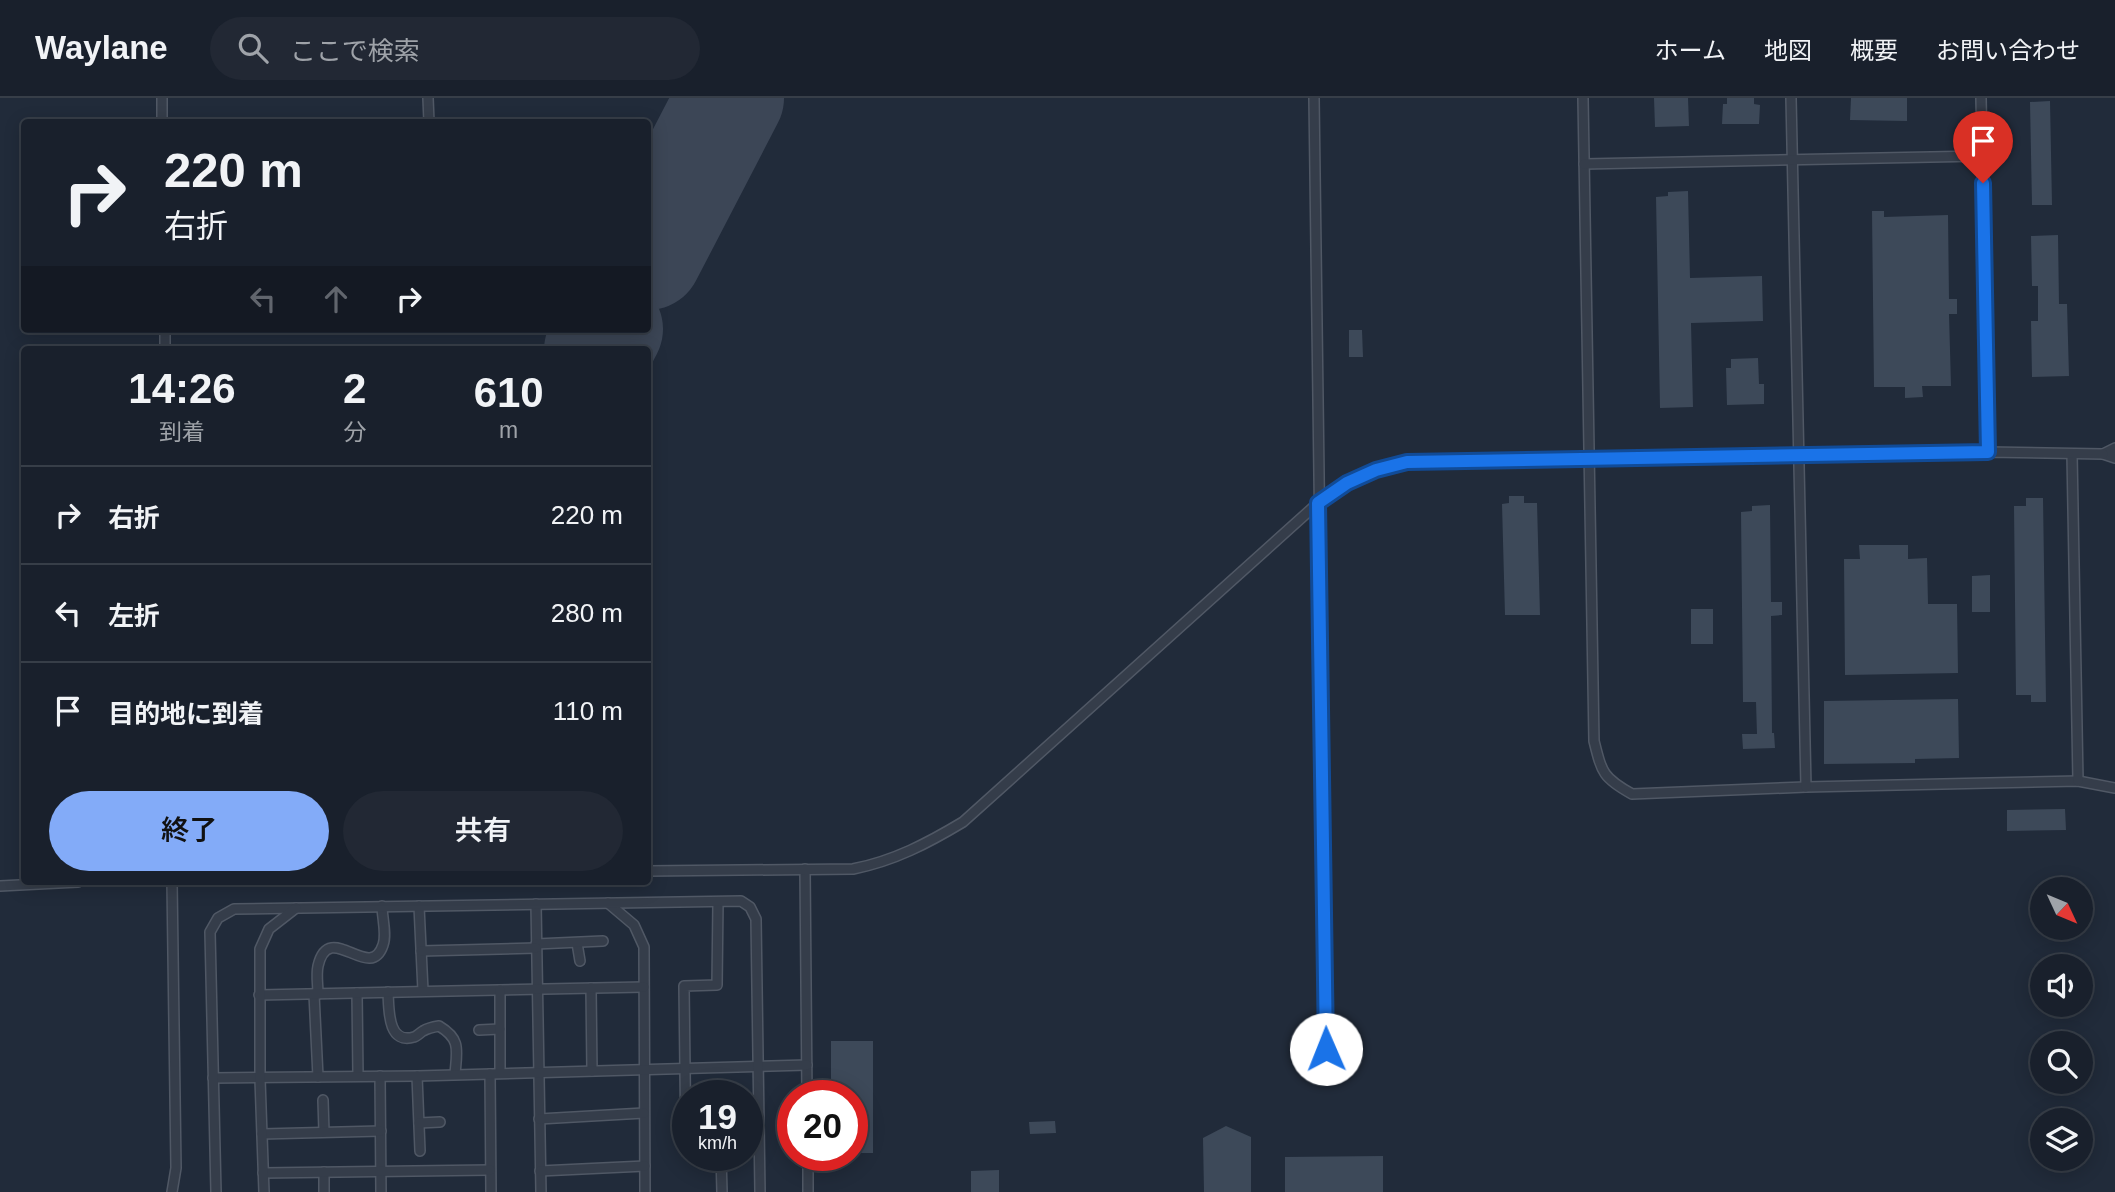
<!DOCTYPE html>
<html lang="ja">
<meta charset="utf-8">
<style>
:root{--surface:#19202c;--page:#222834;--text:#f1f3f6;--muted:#9fa3a9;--line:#373e48;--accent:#83abf8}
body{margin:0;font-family:Arial,"Noto Sans JP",sans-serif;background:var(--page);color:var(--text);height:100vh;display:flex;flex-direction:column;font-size:26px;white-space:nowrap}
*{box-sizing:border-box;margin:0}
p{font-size:23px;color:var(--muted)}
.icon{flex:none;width:38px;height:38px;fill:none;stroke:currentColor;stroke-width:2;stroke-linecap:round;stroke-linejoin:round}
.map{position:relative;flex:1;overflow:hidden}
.drawer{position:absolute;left:21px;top:248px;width:630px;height:539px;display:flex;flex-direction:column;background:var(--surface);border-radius:7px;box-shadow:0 4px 18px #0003,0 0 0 2px var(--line)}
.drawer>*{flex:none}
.top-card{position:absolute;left:21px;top:21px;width:630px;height:214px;border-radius:7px;box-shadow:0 4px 18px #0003,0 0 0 2px var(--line);background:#19202c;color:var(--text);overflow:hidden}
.needle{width:46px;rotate:134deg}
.controls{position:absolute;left:2030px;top:779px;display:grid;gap:14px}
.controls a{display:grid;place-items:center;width:63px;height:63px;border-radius:50%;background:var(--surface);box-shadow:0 4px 18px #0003,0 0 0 2px var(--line);font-size:35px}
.speed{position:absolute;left:672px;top:982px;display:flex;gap:14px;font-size:35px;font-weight:700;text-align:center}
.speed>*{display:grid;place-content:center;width:91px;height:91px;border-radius:50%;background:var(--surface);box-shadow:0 4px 18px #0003,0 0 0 2px var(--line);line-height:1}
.speed small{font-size:18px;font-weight:400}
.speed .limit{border:10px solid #d22;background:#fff;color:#111}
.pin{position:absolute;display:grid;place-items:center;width:60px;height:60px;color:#fff;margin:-72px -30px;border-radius:50% 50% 50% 0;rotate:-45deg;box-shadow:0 0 7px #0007}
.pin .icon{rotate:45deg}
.me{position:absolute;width:77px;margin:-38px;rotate:359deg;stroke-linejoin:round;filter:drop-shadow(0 0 5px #0008)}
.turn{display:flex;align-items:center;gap:24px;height:147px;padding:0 28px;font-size:32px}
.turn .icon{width:91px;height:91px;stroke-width:2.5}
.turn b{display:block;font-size:49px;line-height:60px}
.lanes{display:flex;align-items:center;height:66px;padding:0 28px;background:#0003;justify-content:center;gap:35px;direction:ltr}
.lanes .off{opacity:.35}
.eta{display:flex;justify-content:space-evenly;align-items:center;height:119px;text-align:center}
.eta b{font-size:42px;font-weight:600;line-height:49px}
.action{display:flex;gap:14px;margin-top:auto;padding:14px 28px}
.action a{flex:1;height:80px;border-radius:42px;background:var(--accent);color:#111;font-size:28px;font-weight:600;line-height:80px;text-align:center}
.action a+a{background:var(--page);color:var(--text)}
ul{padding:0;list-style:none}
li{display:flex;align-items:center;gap:21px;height:98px;padding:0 28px;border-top:2px solid var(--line)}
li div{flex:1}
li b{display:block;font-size:26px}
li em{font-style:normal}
header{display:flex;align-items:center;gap:42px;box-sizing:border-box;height:98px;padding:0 35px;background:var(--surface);border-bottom:2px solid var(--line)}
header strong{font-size:33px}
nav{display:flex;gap:38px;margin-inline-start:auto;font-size:24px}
.search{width:490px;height:63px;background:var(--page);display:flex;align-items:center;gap:18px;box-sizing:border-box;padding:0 24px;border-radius:38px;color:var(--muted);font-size:26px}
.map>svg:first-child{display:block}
</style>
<header>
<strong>Waylane</strong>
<div class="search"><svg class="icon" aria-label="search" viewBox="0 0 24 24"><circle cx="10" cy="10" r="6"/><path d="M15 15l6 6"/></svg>ここで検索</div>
<nav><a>ホーム</a><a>地図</a><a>概要</a><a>お問い合わせ</a></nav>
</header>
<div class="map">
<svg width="2115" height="1094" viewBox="0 0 2115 1094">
<rect width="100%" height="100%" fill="#212b3a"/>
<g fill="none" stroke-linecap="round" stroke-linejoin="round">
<g stroke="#3c4656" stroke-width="108">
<path d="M648,158L730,0"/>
<path d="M598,252L609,231"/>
</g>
</g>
<g fill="#3d4959">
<path d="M1654,0H1688L1689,28L1655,29Z"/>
<path d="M1727,0H1754V6L1760,7L1759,26H1722L1723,6H1727Z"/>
<path d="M1851,0H1907V23L1850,22Z"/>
<path d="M2050,3L2052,107H2032L2030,4Z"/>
<path d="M1688,93L1690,180L1762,178L1763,223L1691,225L1693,309L1660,310L1656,99L1668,98V94Z"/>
<path d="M1872,113H1884V119L1948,117L1949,201H1957V216H1949L1951,288H1922L1923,299L1905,300V289H1874Z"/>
<path d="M2058,137L2059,206H2067L2069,278L2032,279L2031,223H2038V188H2032L2031,138Z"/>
<path d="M1349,232H1362L1363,259H1349Z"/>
<path d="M1758,260L1759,286H1764V306L1727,307L1726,270H1731V261Z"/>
<path d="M1509,398H1524V405H1537L1540,517H1505L1502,406L1509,405Z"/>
<path d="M2026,400H2043L2046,604H2031V597H2016L2014,408H2026Z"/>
<path d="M1770,407L1771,504H1782V517L1771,518L1772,635H1774L1775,650L1743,651L1742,636H1757L1756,604H1743L1741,414L1752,413V408Z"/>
<path d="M1859,447H1908V461L1927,460L1928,506H1957L1958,575L1845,577L1844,461H1860Z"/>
<path d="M1990,477V514H1972V478Z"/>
<rect x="1691" y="511" width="22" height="35"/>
<path d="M1958,601L1959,660L1915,661V665L1824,666V603Z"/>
<path d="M2065,711L2066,732L2007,733V712Z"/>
<path d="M831,943H873V1055H852V998H831Z"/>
<path d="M1055,1023L1056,1035L1030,1036L1029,1024Z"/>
<path d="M1226,1028L1251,1039V1094H1204L1203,1040Z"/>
<path d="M1383,1058V1094H1285V1059Z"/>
<path d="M999,1072V1094H971V1073Z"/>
</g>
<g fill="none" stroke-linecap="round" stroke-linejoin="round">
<g stroke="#505865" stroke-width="12">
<g id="lane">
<path d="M162,0V24"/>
<path d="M428,0L429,24"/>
<path d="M1314,0L1327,978"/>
<path d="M1583,0L1594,643C1602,675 1603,680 1632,696L1806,689L2078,683L2115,690"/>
<path d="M1791,0L1806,689"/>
<path d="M1981,0L1988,354"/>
<path d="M1584,66L1982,58"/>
<path d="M165,231V252"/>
<path d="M2115,350L2103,356L2115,360"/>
<path d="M2072,356L2078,683"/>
<path d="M805,771L807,998"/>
<path d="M648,773L853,771C894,763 928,745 963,724L1318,405L1347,385L1376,372L1407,364L1988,354L2103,356"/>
<path d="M172,784L176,1070L172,1094"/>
<path d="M0,788L78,784"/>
<path d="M608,805L634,827L644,849L645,1094"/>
<path d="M536,806L541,1094"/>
<path d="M419,808L423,893"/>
<path d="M577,845L580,863"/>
<path d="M536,846L603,843"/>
<path d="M421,853L536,850"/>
<path d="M591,890L592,973"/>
<path d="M388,894C389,910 387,947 414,939C416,939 421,934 423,933C428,930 433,929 439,928C461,941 457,952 455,976"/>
<path d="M357,895L358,978"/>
<path d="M314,896L318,979"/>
<path d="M318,896C318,887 316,877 318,868C329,820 370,886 383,847C387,837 382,819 382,808"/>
<path d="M259,897L644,889"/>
<path d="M479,932L500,931"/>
<path d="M500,975V892"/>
<path d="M490,976L491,1094"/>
<path d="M380,978L381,1094"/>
<path d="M417,978L420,1053"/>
<path d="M213,980L417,978L807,967"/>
<path d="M323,1002L324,1034"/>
<path d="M539,1021L644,1015"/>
<path d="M419,1025L440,1024"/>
<path d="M262,1036L381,1033"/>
<path d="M688,1054H686L684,888L717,887L718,804"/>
<path d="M721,1057L722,1094"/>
<path d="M808,1057V1094"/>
<path d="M540,1073L645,1068"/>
<path d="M324,1074V1094"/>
<path d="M263,1075L490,1072"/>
<path d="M216,1094L210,834L218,820L234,811L741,803L750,809L756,821L760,1094"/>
<path d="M264,1094L260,981V851L269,831L296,810"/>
</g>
</g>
<use href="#lane" stroke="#353d4a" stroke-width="9"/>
</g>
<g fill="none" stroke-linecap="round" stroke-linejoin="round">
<g stroke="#114b97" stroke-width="18">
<path id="route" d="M1326,951L1318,405L1347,385L1376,372L1407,364L1988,354L1983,85"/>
</g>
<use href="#route" stroke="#1a73e8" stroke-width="12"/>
</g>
</svg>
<div class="controls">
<a><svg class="needle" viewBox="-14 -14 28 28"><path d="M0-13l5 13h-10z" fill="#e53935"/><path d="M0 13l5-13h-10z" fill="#9fa3a9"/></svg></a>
<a><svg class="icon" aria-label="sound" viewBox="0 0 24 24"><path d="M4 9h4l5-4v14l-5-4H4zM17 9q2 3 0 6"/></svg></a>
<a><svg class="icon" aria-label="search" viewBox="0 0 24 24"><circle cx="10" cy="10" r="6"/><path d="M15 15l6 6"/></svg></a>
<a><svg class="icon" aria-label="layers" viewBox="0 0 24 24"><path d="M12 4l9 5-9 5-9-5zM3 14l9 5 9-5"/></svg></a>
</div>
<div class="speed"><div>19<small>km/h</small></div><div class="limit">20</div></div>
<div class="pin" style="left:1983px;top:85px;background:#d93025"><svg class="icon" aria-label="arrive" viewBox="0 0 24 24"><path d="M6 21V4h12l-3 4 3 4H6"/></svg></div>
<svg class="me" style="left:1326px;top:951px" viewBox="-20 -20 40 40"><circle r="19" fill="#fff"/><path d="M0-13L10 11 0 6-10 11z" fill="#1a73e8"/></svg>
<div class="top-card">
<div class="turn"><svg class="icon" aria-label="right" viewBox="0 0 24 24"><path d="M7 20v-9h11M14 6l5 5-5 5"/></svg><div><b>220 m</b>右折</div></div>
<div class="lanes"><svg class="icon off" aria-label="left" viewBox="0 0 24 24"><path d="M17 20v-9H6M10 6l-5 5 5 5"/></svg><svg class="icon off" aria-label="ahead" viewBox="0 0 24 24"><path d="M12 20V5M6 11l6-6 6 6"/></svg><svg class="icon" aria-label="right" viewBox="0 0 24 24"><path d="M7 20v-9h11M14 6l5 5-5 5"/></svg></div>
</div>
<section class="drawer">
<div class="eta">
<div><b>14:26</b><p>到着</p></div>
<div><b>2</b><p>分</p></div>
<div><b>610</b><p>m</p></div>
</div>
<ul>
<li><svg class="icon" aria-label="right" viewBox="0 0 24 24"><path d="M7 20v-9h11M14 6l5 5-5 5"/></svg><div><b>右折</b></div><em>220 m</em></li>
<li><svg class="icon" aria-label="left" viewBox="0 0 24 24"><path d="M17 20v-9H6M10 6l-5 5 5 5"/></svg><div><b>左折</b></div><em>280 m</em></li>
<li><svg class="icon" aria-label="arrive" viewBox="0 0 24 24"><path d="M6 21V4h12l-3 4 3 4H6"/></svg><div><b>目的地に到着</b></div><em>110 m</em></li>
</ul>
<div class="action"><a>終了</a><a>共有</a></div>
</section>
</div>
